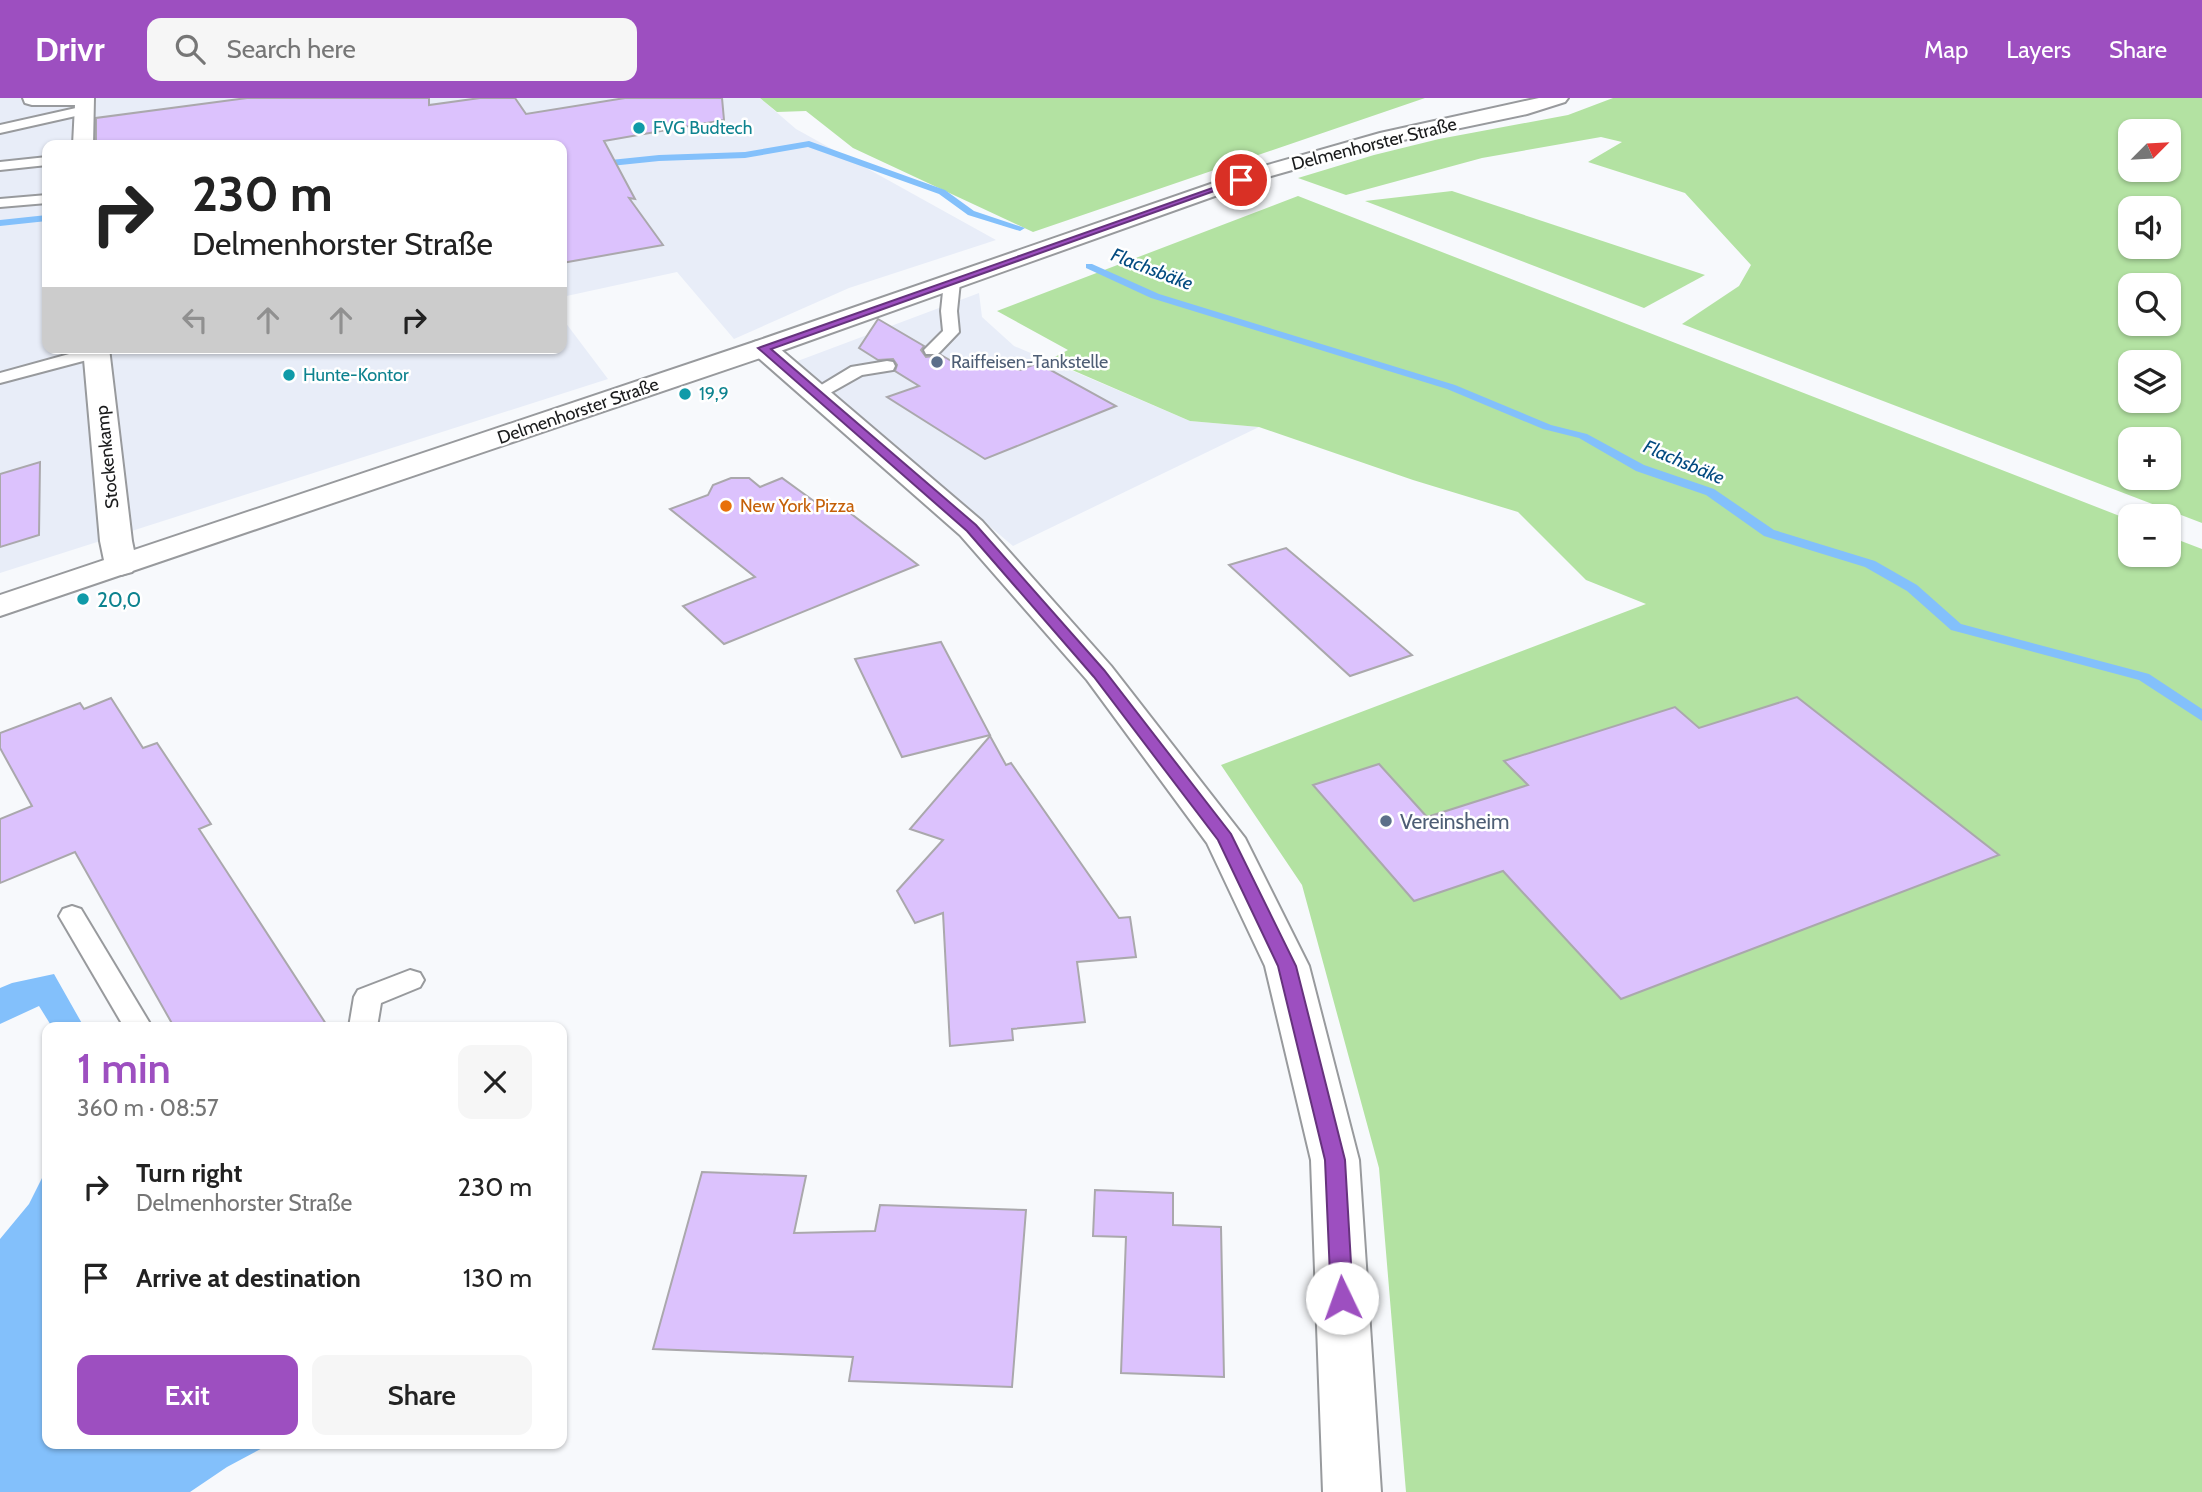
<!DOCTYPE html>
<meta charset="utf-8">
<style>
:root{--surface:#fff;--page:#f6f6f6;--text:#222;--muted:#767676;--accent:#9d4fc0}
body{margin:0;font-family:Cabin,sans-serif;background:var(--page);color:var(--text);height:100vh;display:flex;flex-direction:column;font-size:26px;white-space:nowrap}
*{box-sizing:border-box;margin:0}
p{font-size:23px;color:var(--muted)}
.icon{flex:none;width:38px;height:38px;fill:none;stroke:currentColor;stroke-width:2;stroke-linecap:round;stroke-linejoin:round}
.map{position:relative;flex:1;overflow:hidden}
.drawer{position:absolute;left:42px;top:924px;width:525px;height:427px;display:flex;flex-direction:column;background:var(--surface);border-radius:14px;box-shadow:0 2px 5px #0004}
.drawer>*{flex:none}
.banner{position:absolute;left:42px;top:42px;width:525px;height:214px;border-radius:14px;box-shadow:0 2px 5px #0004;background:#fff;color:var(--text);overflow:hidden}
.needle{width:46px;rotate:66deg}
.fabs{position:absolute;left:2118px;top:21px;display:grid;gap:14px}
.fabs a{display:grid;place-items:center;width:63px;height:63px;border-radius:14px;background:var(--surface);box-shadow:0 2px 5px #0004;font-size:35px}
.pin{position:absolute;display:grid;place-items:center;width:60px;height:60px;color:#fff;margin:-30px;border:4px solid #fff;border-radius:50%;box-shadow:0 2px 7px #0007}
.me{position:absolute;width:77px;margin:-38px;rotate:357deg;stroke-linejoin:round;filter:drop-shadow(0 0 5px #0008)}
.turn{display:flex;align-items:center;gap:24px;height:147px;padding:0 35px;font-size:32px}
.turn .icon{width:91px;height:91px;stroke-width:2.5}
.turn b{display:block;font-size:49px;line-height:60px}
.lanes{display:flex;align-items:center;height:66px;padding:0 35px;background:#0003;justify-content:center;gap:35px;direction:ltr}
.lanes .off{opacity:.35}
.round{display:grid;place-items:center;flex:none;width:74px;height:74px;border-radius:14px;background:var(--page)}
.summary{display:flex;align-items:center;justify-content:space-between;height:119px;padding:0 35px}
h1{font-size:42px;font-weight:600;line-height:52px;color:var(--accent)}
.action{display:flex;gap:14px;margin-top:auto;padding:14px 35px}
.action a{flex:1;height:80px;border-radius:14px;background:var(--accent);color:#fff;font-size:28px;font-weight:600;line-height:80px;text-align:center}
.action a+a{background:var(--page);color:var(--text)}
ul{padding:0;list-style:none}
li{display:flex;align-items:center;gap:21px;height:91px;padding:0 35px}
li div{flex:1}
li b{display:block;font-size:26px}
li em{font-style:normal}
header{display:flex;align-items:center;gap:42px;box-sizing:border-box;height:98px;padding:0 35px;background:var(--accent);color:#fff}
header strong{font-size:33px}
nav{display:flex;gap:38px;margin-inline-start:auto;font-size:24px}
.search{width:490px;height:63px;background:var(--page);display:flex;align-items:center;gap:18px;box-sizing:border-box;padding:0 24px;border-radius:14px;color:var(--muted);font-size:26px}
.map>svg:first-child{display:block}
</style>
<header>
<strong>Drivr</strong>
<div class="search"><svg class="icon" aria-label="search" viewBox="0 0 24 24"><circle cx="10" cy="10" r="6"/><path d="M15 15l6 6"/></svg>Search here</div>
<nav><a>Map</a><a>Layers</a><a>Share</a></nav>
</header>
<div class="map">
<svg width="2202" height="1394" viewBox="0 0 2202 1394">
<rect width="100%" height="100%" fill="#f7f9fc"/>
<g fill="#e8edf8">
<path d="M0,0H760L796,31L996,142L849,190L734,241L677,174L562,199V47H47V250H562V220L608,281L0,475Z"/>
<path d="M979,195L982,219L1014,248L1190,323L1259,329L1013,448L795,264Z"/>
</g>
<g fill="#b3e2a2" fill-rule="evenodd">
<path d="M760,0H1425L1033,134L853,50L806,13L777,14Z"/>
<path d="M1613,0H2202V425L1682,226L1739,188L1751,167L1685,95L1588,64L1622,44L1601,39L1482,60L1346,97L1298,80L1374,57L1439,41L1568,17ZM2168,33V72H2130V33ZM2168,110V149H2130V110ZM2168,187V226H2130V187ZM2168,264V303H2130V264ZM2168,341V380H2130V341Z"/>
<path d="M1452,93L1705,177L1644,210L1365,103Z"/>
<path d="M1298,98L2130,422V457H2168V438L2202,451V1394H1406L1379,1070L1302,787L1221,667L1646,506L1586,482L1518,414L1413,382L1259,329L1190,323L1049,262L1068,252L997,213Z"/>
</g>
<g fill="#83c0fb">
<path d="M54,876L84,929H52L39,908L0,926V890L12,885Z"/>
<path d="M47,1070V1346H270L227,1369L190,1394H0V1141L29,1106Z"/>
</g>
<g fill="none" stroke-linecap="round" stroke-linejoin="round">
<g fill="#83c0fb" fill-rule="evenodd">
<path d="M809,43L945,92L974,113L1025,130L1020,133L968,117L939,96L808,49L745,60L659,63L562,73V67L659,57L745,54Z"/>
<path d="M47,117V123L0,128V122Z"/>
<path d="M1086,166H1092L1159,196L1455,287L1551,327L1587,336L1644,367L1714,391L1774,432L1875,463L1917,487L1961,526L2149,576L2202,611V623L2139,582L1951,532L1907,493L1865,469L1764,438L1706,397L1636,373L1579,340L1543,331L1447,291L1151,200L1086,170Z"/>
</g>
</g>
<g fill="#dcc2fd" stroke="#aaa8ac" stroke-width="2">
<path d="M247,0H429V7L480,0H515L526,16L625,0H722L724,22L604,43L635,101L629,100L663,147L562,165V47H96V20Z"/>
<path d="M878,221L924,248L921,252L926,259L941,257L965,271L997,259L1020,272L1038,265L1116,308L985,361L887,299L919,288L895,273L897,267L893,261L878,262L859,250Z"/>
<path d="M40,364L39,437L0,449V376Z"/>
<path d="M731,380H749L760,389L782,380L822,409L837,405L918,467L724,546L683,508L755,479L670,411L708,397L713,387Z"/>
<path d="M1286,450L1344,499L1412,557L1350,578L1229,467Z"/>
<path d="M941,544L990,637L902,659L855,561Z"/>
<path d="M1797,599L1999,757L1621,901L1503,773L1414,803L1313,687L1379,666L1427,719L1528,687L1504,663L1675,609L1699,630Z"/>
<path d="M111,600L143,650L157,645L211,726L199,731L328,929H174L75,754L0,785V721L32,708L0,650V635L80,605L84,611Z"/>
<path d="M990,638L1006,667L1011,665L1119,820L1130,819L1136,859L1077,864L1085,924L1012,931L1013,942L950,948L943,815L915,825L897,793L943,742L910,731Z"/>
<path d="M702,1074L806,1078L794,1135L875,1133L880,1107L1026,1112L1012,1289L849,1283L853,1259L653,1251Z"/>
<path d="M1095,1092L1173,1095V1127L1221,1129L1224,1279L1121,1275L1126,1139L1093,1138Z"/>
</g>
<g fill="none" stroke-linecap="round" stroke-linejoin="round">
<g stroke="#989a9d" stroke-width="4">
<g id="service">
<path d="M85,8L89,9V15L0,35V27Z"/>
<path d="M47,59V67L0,72V64Z"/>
<path d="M47,97V105L0,109V101Z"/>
<path d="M952,179L960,184L957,213L959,234L938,256H926L924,252L943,233L941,213L944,184Z"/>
<path d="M91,250H102L104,254L102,258L0,285V275Z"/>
<path d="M887,263L893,264L895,268L893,272L862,277L823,299L817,300L808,295L851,269Z"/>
<path d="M72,808L81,811L152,929H124L59,818L63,811Z"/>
<path d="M410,872L420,875L424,882L420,889L381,905L377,929H349L354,899L358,892Z"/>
</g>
</g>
<g stroke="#989a9d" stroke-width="4">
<g id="minor">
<path d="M23,0H94L93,47H73L75,7H32L25,5Z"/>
<path d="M763,242L772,244L982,423L1111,568L1245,740L1309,868L1359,1062L1381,1394H1323L1311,1062L1265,868L1207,745L1087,582L960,437L754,256L750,250L754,244Z"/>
<path d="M83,250H109L132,443L137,467L132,474L121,477L110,474L105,467L100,443Z"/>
</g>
</g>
<g stroke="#989a9d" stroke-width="4">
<path id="secondary" d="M1539,0H1568L1565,4L1527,16L1384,46L1271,78L772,256L0,518V497L754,244L1257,70L1380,35Z"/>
</g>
<use href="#service" fill="#fff" fill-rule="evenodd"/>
<use href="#minor" fill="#fff" fill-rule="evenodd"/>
<use href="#secondary" fill="#fff" fill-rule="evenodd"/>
</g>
<path fill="#9d4fc0" stroke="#66337d" stroke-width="2" d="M1238,81L1245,82L771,251L976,427L1104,572L1231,736L1296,868L1345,1062L1353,1200L1350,1207L1342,1210L1335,1207L1331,1200L1325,1062L1278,868L1218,742L1094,579L967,433L758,250Z"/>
<g fill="#0f9aa8" stroke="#fff" stroke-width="2.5">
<circle cx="639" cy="30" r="7"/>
<circle cx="289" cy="277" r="7"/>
<circle cx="685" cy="296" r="7"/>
<circle cx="83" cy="501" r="7"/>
</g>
<g fill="#5c6f8a" stroke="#fff" stroke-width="2.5">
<circle cx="937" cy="264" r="7"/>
<circle cx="1386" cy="723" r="7"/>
</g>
<circle fill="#e8710a" stroke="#fff" stroke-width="2.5" cx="726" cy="408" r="7"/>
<g text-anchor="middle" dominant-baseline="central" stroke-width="5" stroke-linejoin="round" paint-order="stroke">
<g font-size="18" fill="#0d838f" stroke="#fff" text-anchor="start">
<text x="653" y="30">FVG Budtech</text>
<text x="303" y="277">Hunte-Kontor</text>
<text x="699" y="296">19,9</text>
</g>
<g font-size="18" fill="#1a1b1c" stroke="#fff">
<text transform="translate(1374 46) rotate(-14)">Delmenhorster Straße</text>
<text transform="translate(578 313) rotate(-19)">Delmenhorster Straße</text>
<text transform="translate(107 359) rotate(-96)">Stockenkamp</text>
</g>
<g font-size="18" fill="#4e5e75" stroke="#fff" text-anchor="start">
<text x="951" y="264">Raiffeisen-Tankstelle</text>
</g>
<g font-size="18" fill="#c56008" stroke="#fff" text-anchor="start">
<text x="740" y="408">New York Pizza</text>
</g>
<g font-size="19" font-style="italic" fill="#034b80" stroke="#fff">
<text transform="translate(1152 171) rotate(21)">Flachsbäke</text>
<text transform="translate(1684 364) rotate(23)">Flachsbäke</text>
</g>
<g font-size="21" fill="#0d838f" stroke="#fff" text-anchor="start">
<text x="97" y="501">20,0</text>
</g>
<g font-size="21" fill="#4e5e75" stroke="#fff" text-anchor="start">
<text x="1400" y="723">Vereinsheim</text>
</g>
</g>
</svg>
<div class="fabs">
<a><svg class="needle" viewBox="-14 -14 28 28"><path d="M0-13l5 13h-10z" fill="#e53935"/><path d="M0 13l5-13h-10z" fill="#767676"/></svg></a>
<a><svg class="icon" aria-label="sound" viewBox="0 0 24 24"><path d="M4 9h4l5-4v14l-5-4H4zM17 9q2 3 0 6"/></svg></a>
<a><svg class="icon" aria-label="search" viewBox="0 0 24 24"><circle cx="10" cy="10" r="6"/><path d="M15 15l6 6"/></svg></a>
<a><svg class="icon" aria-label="layers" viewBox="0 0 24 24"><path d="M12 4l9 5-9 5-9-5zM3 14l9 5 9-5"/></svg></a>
<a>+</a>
<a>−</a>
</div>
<div class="pin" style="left:1241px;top:82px;background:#d93025"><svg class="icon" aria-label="arrive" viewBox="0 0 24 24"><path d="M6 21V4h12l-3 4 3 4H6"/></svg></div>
<svg class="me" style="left:1342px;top:1200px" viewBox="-20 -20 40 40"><circle r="19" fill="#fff"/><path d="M0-13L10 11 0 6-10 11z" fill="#9d4fc0"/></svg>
<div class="banner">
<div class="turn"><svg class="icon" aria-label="right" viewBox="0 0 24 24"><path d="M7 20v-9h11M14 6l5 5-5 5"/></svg><div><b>230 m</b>Delmenhorster Straße</div></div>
<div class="lanes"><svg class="icon off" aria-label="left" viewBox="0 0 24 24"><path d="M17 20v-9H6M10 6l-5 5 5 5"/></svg><svg class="icon off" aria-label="ahead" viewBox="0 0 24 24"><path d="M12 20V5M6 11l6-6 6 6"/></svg><svg class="icon off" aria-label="ahead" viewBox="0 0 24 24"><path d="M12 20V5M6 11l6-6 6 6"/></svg><svg class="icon" aria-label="right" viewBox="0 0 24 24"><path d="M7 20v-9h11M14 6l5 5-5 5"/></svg></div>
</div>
<section class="drawer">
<div class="summary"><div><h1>1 min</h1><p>360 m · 08:57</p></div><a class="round"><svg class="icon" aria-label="close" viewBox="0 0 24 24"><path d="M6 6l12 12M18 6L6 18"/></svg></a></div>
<ul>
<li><svg class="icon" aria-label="right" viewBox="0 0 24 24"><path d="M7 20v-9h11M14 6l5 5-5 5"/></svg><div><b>Turn right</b><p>Delmenhorster Straße</p></div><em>230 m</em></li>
<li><svg class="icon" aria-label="arrive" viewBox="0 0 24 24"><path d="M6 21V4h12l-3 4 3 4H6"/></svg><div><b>Arrive at destination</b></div><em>130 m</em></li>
</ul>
<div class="action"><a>Exit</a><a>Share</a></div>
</section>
</div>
